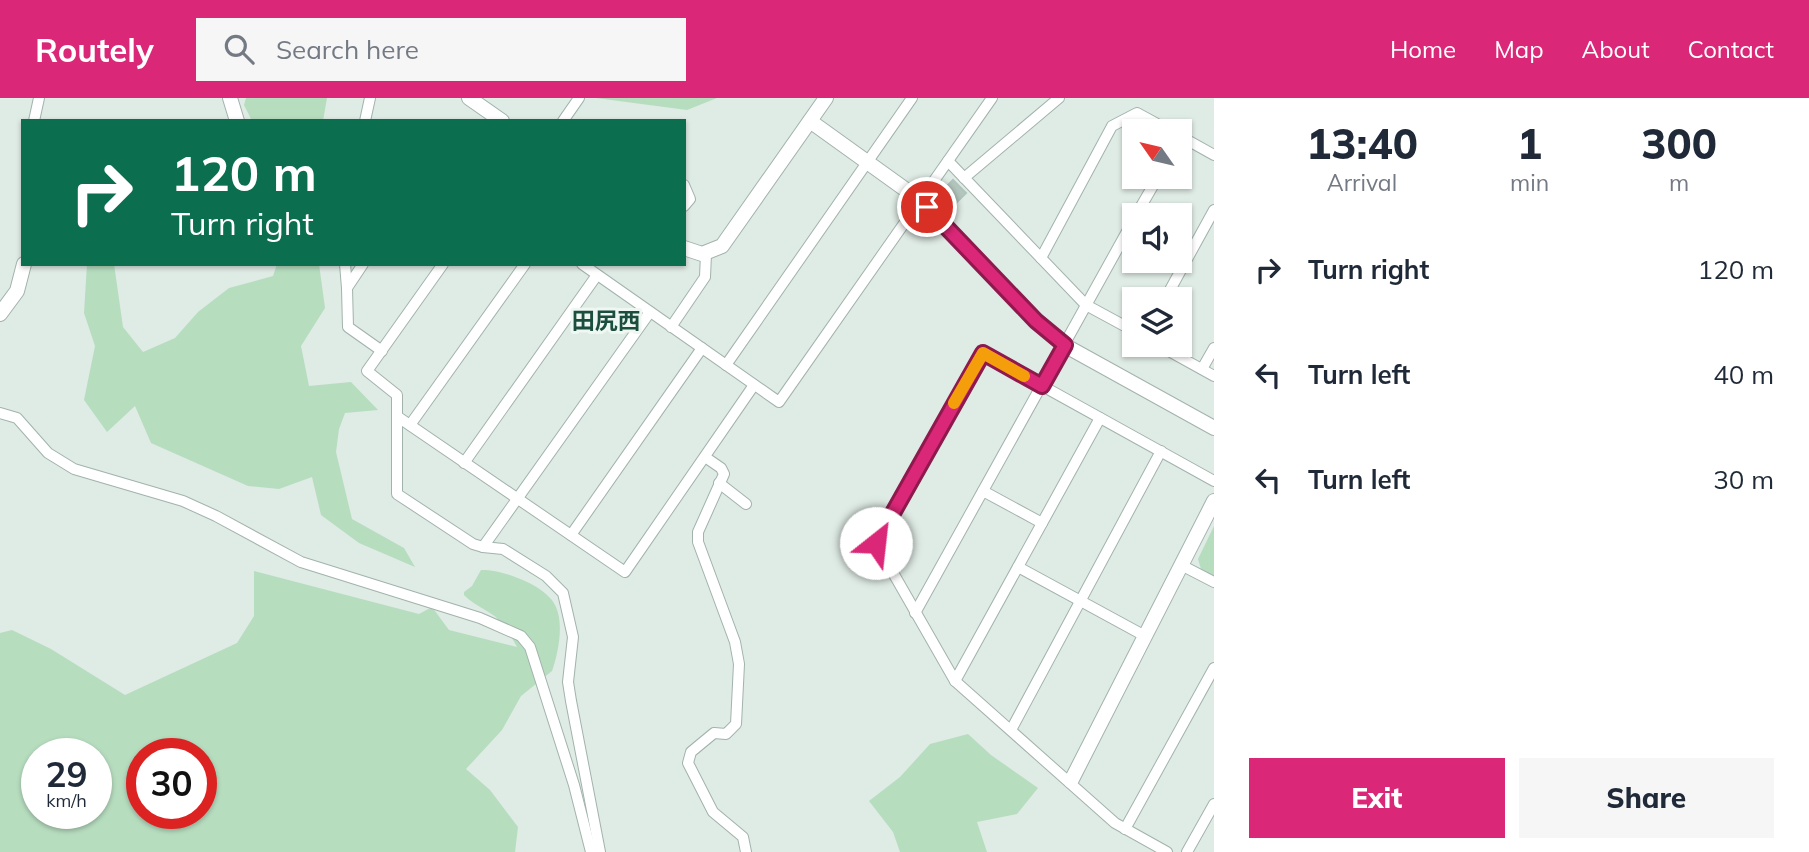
<!DOCTYPE html>
<meta charset="utf-8">
<style>
:root{--surface:#fff;--page:#f6f6f7;--text:#1f2937;--muted:#747a83;--accent:#db2777}
body{margin:0;font-family:Mulish,"Noto Sans JP",sans-serif;background:var(--page);color:var(--text);height:100vh;display:flex;flex-direction:column;font-size:26px;white-space:nowrap}
*{box-sizing:border-box;margin:0}
p{font-size:23px;color:var(--muted)}
.icon{flex:none;width:38px;height:38px;fill:none;stroke:currentColor;stroke-width:2;stroke-linecap:round;stroke-linejoin:round}
.map{position:relative;flex:1;overflow:hidden}
.panel{display:flex;flex-direction:column;background:var(--surface);width:595px}
.panel>*{flex:none}
.hud{position:absolute;left:21px;top:21px;width:665px;height:147px;border-radius:0px;box-shadow:0 2px 5px #0004;background:#0b6e4f;color:#fff;overflow:hidden}
.needle{width:46px;rotate:304deg}
.buttons{position:absolute;left:1122px;top:21px;display:grid;gap:14px}
.buttons a{display:grid;place-items:center;width:70px;height:70px;border-radius:0px;background:var(--surface);box-shadow:0 2px 5px #0004;font-size:35px}
.speed{position:absolute;left:21px;top:640px;display:flex;gap:14px;font-size:35px;font-weight:700;text-align:center}
.speed>*{display:grid;place-content:center;width:91px;height:91px;border-radius:50%;background:var(--surface);box-shadow:0 2px 5px #0004;line-height:1}
.speed small{font-size:18px;font-weight:400}
.speed .limit{border:10px solid #d22;background:#fff;color:#111}
.pin{position:absolute;display:grid;place-items:center;width:60px;height:60px;color:#fff;margin:-30px;border:4px solid #fff;border-radius:50%;box-shadow:0 2px 7px #0007}
.me{position:absolute;width:77px;margin:-38px;rotate:29deg;stroke-linejoin:round;filter:drop-shadow(0 0 5px #0008)}
.turn{display:flex;align-items:center;gap:24px;height:147px;padding:0 35px;font-size:32px}
.turn .icon{width:91px;height:91px;stroke-width:2.5}
.turn b{display:block;font-size:49px;line-height:60px}
.eta{display:flex;justify-content:space-evenly;align-items:center;height:119px;text-align:center}
.eta b{font-size:42px;font-weight:800;line-height:49px}
.action{display:flex;gap:14px;margin-top:auto;padding:14px 35px}
.action a{flex:1;height:80px;border-radius:0px;background:var(--accent);color:#fff;font-size:28px;font-weight:800;line-height:80px;text-align:center}
.action a+a{background:var(--page);color:var(--text)}
ul{padding:0;list-style:none}
li{display:flex;align-items:center;gap:21px;height:105px;padding:0 35px}
li div{flex:1}
li b{display:block;font-size:26px}
li em{font-style:normal}
header{display:flex;align-items:center;gap:42px;box-sizing:border-box;height:98px;padding:0 35px;background:var(--accent);color:#fff}
header strong{font-size:33px}
nav{display:flex;gap:38px;margin-inline-start:auto;font-size:24px}
.search{width:490px;height:63px;background:var(--page);display:flex;align-items:center;gap:18px;box-sizing:border-box;padding:0 24px;border-radius:0px;color:var(--muted);font-size:26px}
main{display:flex;flex:1;min-height:0}
.map>svg:first-child{display:block}
</style>
<header>
<strong>Routely</strong>
<div class="search"><svg class="icon" aria-label="search" viewBox="0 0 24 24"><circle cx="10" cy="10" r="6"/><path d="M15 15l6 6"/></svg>Search here</div>
<nav><a>Home</a><a>Map</a><a>About</a><a>Contact</a></nav>
</header>
<main>
<div class="map">
<svg width="1214" height="754" viewBox="0 0 1214 754">
<rect width="100%" height="100%" fill="#dfebe5"/>
<g fill="#b7ddbf" fill-rule="evenodd">
<path d="M246,0H327L323,23H252L244,7Z"/>
<path d="M596,0H717L687,12Z"/>
<path d="M87,166H114L123,229L143,254L175,240L198,214L229,190L273,178L277,166H319L325,210L301,248L309,288L351,284L378,312L345,315L339,331L336,354L352,421L404,450L415,469L359,445L321,417L312,379L279,391L248,388L151,345L135,308L107,334L84,302L95,248L84,215Z"/>
<path d="M1214,428V478L1201,471L1198,461Z"/>
<path d="M481,472C502,471 548,488 556,509C564,527 558,556 552,573L521,598L502,632L466,671L490,692L518,729L515,754H0V535L12,532L51,551L125,597L237,545L254,518V473L419,516L432,509L449,532L517,549C511,538 503,524 493,517C483,510 473,506 464,497V494L472,488ZM37,656H96V716H37ZM142,656H201V716H142Z"/>
<path d="M968,636L991,657L1038,690L1017,716L977,724L987,754H900L893,734L869,703L900,679L930,646Z"/>
</g>
<path fill="#b4c6be" stroke="#b1c4bb" stroke-width="2" d="M953,82L966,95L954,107L951,103L948,106L939,96Z"/>
<g fill="none" stroke-linecap="round" stroke-linejoin="round">
<g stroke="#a2b3ac" stroke-width="12">
<g id="minor">
<path d="M34,23L39,0"/>
<path d="M365,23L370,0"/>
<path d="M563,23L579,0"/>
<path d="M1180,38L1214,57"/>
<path d="M948,63L1086,207L1134,233"/>
<path d="M964,80L1059,0"/>
<path d="M684,87L690,101L684,108"/>
<path d="M1136,117L1158,79"/>
<path d="M1041,160L1112,28L1137,15L1170,33"/>
<path d="M345,166L347,190"/>
<path d="M363,166L347,190L348,229L382,253"/>
<path d="M443,166L367,273L397,297V396L473,446L483,449L503,451L546,478L563,495L573,539L568,584L571,603L600,754"/>
<path d="M582,166L779,304L992,0"/>
<path d="M1165,201L1214,112"/>
<path d="M671,229L705,179L706,156"/>
<path d="M1158,247L1214,278"/>
<path d="M726,267L912,0"/>
<path d="M1202,271L1214,250"/>
<path d="M0,315L17,320L48,355L74,371L183,403L216,418L301,464L480,520L521,538L530,549L574,687L591,754"/>
<path d="M398,319L625,474L754,287"/>
<path d="M410,327L525,166"/>
<path d="M705,359L721,370L724,376L698,434V444L735,544L739,566L736,626L726,636L714,635L691,654L688,665L713,714L743,739L746,754"/>
<path d="M464,365L597,177"/>
<path d="M719,385L746,406"/>
<path d="M983,393L1042,425"/>
<path d="M571,437L702,250"/>
<path d="M483,449L650,214"/>
<path d="M1181,467L1214,484"/>
<path d="M1018,469L1145,538"/>
<path d="M915,515L1134,121"/>
<path d="M955,583L1100,320"/>
<path d="M1011,632L1161,353"/>
<path d="M1125,731L1214,570"/>
<path d="M1167,754L1115,725L955,583L876,445L983,255L1214,383"/>
<path d="M1187,754L1214,706"/>
</g>
</g>
<g stroke="#a2b3ac" stroke-width="16">
<g id="tertiary">
<path d="M230,0L237,23"/>
<path d="M469,0L502,23"/>
<path d="M810,23L920,102L1036,223L1064,247L1214,330"/>
<path d="M684,150L702,156L722,148L826,0"/>
<path d="M0,216L17,193L24,166"/>
<path d="M1071,683L1214,403"/>
</g>
</g>
<use href="#minor" stroke="#fff" stroke-width="10"/>
<use href="#tertiary" stroke="#fff" stroke-width="14"/>
</g>
<g fill="none" stroke-linecap="round" stroke-linejoin="round">
<g stroke="#8e194d" stroke-width="18">
<path id="route" d="M876,445L983,255L1042,288L1065,247L1036,223L927,109"/>
</g>
<use href="#route" stroke="#db2777" stroke-width="12"/>
<path stroke="#f59e0b" stroke-width="12" d="M954,305L983,255L1024,278"/>
</g>
<g text-anchor="middle" dominant-baseline="central" stroke-width="6" stroke-linejoin="round" paint-order="stroke">
<g font-size="23" font-weight="bold" fill="#1b4e3e" stroke="#eff7f3">
<text x="606" y="222">田尻西</text>
</g>
</g>
</svg>
<div class="buttons">
<a><svg class="needle" viewBox="-14 -14 28 28"><path d="M0-13l5 13h-10z" fill="#e53935"/><path d="M0 13l5-13h-10z" fill="#747a83"/></svg></a>
<a><svg class="icon" aria-label="sound" viewBox="0 0 24 24"><path d="M4 9h4l5-4v14l-5-4H4zM17 9q2 3 0 6"/></svg></a>
<a><svg class="icon" aria-label="layers" viewBox="0 0 24 24"><path d="M12 4l9 5-9 5-9-5zM3 14l9 5 9-5"/></svg></a>
</div>
<div class="speed"><div>29<small>km/h</small></div><div class="limit">30</div></div>
<div class="pin" style="left:927px;top:109px;background:#d93025"><svg class="icon" aria-label="arrive" viewBox="0 0 24 24"><path d="M6 21V4h12l-3 4 3 4H6"/></svg></div>
<svg class="me" style="left:876px;top:445px" viewBox="-20 -20 40 40"><circle r="19" fill="#fff"/><path d="M0-13L10 11 0 6-10 11z" fill="#db2777"/></svg>
<div class="hud">
<div class="turn"><svg class="icon" aria-label="right" viewBox="0 0 24 24"><path d="M7 20v-9h11M14 6l5 5-5 5"/></svg><div><b>120 m</b>Turn right</div></div>
</div>
</div>
<section class="panel">
<div class="eta">
<div><b>13:40</b><p>Arrival</p></div>
<div><b>1</b><p>min</p></div>
<div><b>300</b><p>m</p></div>
</div>
<ul>
<li><svg class="icon" aria-label="right" viewBox="0 0 24 24"><path d="M7 20v-9h11M14 6l5 5-5 5"/></svg><div><b>Turn right</b></div><em>120 m</em></li>
<li><svg class="icon" aria-label="left" viewBox="0 0 24 24"><path d="M17 20v-9H6M10 6l-5 5 5 5"/></svg><div><b>Turn left</b></div><em>40 m</em></li>
<li><svg class="icon" aria-label="left" viewBox="0 0 24 24"><path d="M17 20v-9H6M10 6l-5 5 5 5"/></svg><div><b>Turn left</b></div><em>30 m</em></li>
</ul>
<div class="action"><a>Exit</a><a>Share</a></div>
</section>
</main>
